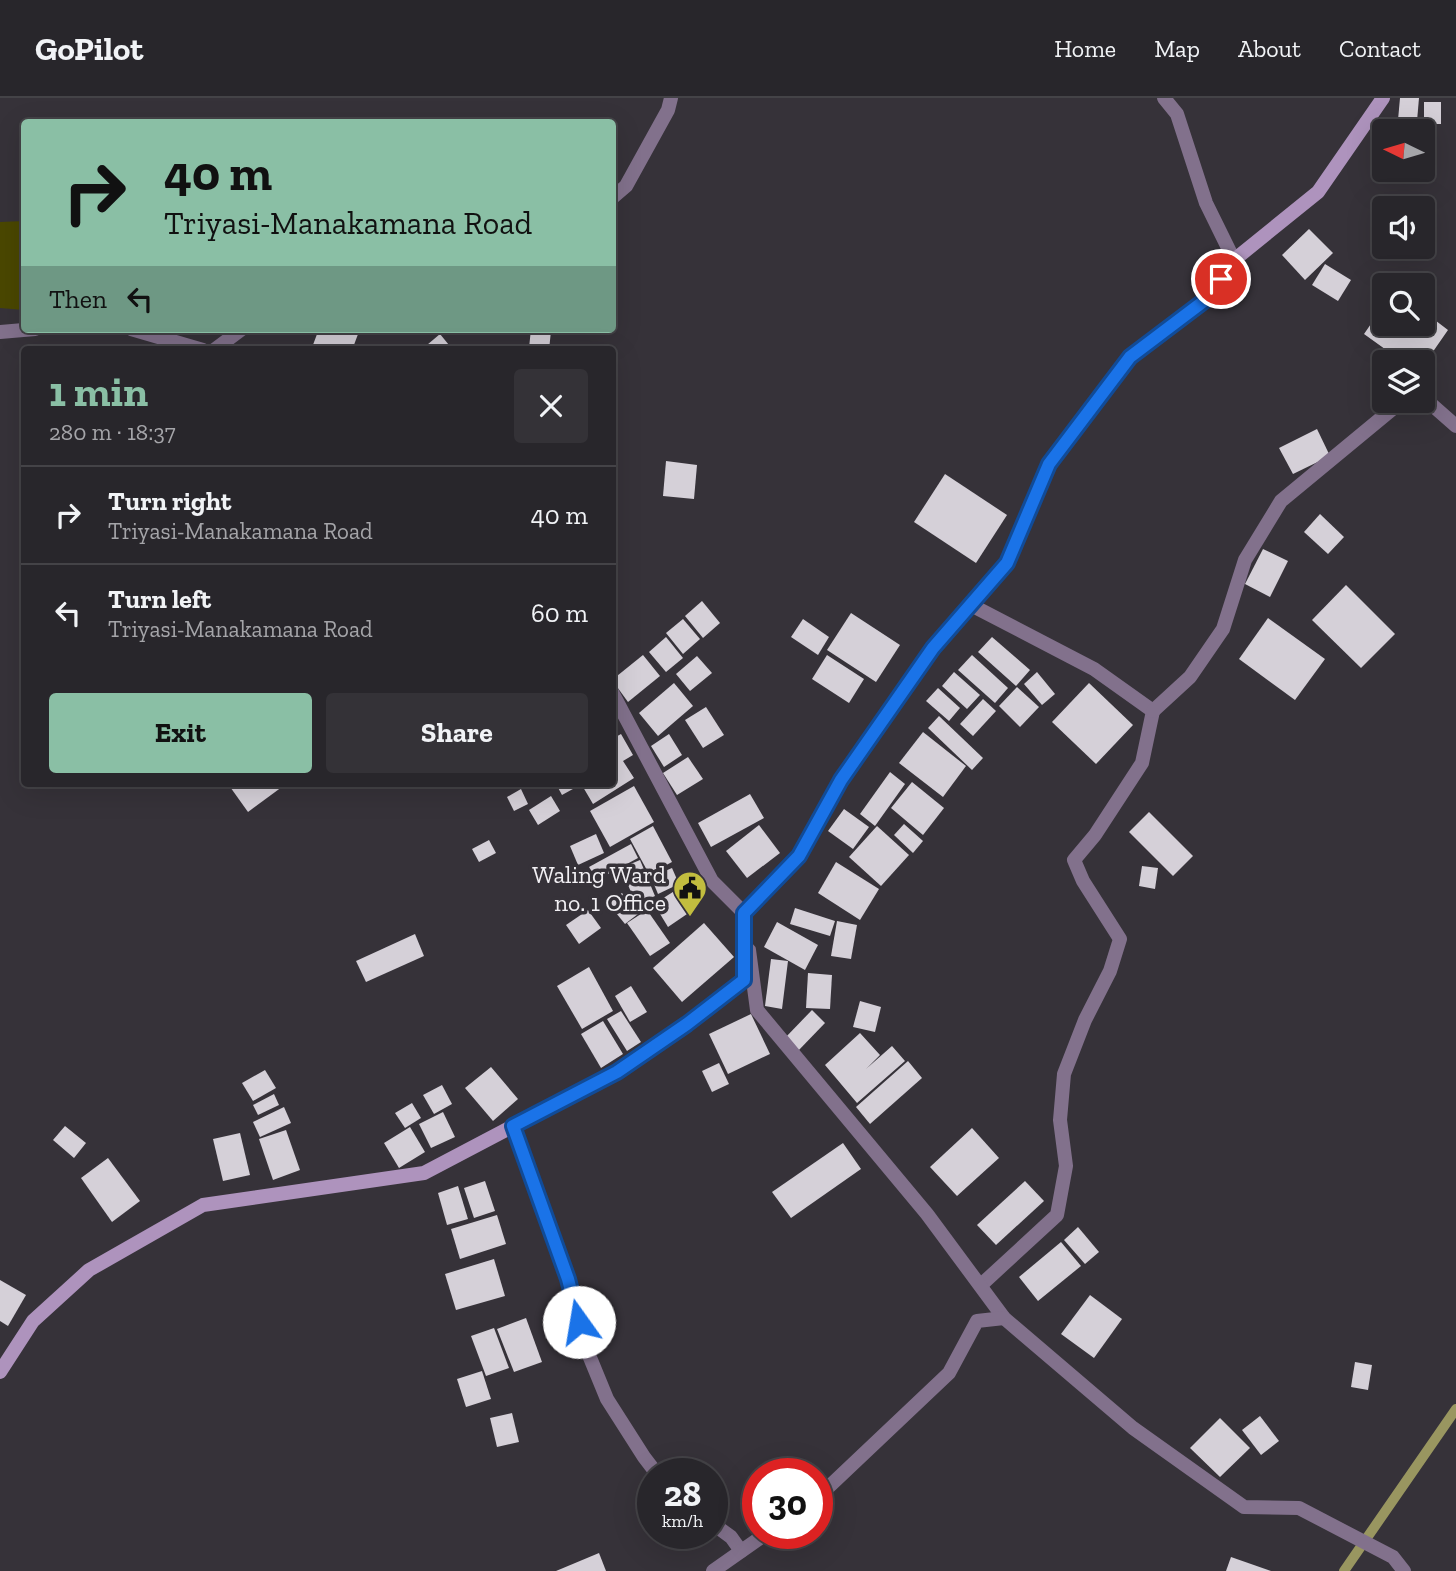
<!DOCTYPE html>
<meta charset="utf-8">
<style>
:root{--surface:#28262b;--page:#343237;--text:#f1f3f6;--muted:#a5a5a9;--line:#444347;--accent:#8abfa5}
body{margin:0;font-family:"Zilla Slab",serif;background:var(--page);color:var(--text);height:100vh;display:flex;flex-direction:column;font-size:26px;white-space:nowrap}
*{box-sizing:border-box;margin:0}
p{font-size:23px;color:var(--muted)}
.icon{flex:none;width:38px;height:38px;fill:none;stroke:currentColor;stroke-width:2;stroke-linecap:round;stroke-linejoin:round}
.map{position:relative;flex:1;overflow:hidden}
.side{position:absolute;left:21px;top:248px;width:595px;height:441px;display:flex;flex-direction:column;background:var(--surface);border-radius:7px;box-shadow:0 7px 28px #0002,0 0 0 2px var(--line)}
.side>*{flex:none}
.guide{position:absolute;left:21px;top:21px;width:595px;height:214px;border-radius:7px;box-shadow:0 7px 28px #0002,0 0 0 2px var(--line);background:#8abfa5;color:#111;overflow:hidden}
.needle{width:46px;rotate:275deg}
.fabs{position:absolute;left:1372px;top:21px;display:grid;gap:14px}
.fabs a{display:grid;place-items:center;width:63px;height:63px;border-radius:7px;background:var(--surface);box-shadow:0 7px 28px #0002,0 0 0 2px var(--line);font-size:35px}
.speed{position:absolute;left:637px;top:1360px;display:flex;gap:14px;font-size:35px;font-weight:700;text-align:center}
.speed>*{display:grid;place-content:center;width:91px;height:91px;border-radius:50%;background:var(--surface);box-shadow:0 7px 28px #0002,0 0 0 2px var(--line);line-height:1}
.speed small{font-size:18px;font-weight:400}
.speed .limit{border:10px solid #d22;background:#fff;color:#111}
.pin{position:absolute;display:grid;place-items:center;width:60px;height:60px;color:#fff;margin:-30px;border:4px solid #fff;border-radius:50%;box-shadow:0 2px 7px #0007}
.me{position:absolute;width:77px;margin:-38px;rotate:347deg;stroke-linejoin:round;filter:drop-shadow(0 0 5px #0008)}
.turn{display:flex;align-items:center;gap:24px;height:147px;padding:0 28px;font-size:32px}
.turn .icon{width:91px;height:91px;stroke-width:2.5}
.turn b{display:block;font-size:49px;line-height:60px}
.then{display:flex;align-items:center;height:66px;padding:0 28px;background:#0003;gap:14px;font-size:26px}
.round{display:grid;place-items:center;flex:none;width:74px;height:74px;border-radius:7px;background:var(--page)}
.overview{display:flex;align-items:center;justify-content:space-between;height:119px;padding:0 28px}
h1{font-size:42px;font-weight:700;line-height:52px;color:var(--accent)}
.cta{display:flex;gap:14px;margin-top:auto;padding:14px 28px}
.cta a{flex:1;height:80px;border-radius:7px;background:var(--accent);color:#111;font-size:28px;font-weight:700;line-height:80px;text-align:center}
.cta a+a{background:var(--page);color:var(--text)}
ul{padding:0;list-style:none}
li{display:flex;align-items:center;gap:21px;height:98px;padding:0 28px;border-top:2px solid var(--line)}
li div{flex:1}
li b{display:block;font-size:26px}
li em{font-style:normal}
header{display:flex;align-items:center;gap:42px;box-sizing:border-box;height:98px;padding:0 35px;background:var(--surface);border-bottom:2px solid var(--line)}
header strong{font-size:33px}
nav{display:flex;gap:38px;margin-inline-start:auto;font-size:24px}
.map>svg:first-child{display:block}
</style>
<header>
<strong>GoPilot</strong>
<nav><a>Home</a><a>Map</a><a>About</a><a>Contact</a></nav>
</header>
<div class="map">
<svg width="1456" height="1473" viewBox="0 0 1456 1473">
<rect width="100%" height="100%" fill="#363239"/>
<path fill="#4a4700" d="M24,123V212L0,210V124Z"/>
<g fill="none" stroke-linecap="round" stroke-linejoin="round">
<path stroke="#999660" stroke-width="10" d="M1344,1473L1456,1311"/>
</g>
<g fill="#d5d0d8">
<path d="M1400,0H1419L1417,23L1398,22Z"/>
<rect x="1424" y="4" width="17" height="22"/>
<path d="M1309,131L1333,155L1305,182L1282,157Z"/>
<path d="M1325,166L1351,182L1338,203L1312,187Z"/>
<path d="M1384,207V226H1423V213L1448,232L1423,268V264H1403L1364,236Z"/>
<path d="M319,231H360L352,252H311Z"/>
<path d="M531,231L551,233L549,252H496L497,248L529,250Z"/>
<path d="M440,236L453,252H421Z"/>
<path d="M1317,331L1330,358L1293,376L1279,350Z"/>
<path d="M666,363L697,367L694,401L663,398Z"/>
<path d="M945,376L1007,417L976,465L914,424Z"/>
<path d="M1320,416L1344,439L1328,456L1304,434Z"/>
<path d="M1263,451L1288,463L1270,499L1245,486Z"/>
<path d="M1346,487L1395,536L1361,570L1312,522Z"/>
<path d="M702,503L720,525L703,540L685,518Z"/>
<path d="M851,515L900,547L876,584L827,552Z"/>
<path d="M1268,520L1325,561L1295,602L1239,561Z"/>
<path d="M683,521L700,541L683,556L666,535Z"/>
<path d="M803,521L829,539L818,557L791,539Z"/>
<path d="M666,539L683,560L666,574L649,554Z"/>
<path d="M992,539L1030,572L1016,588L978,554Z"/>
<path d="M643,557L660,578L628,604L612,582Z"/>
<path d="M827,557L864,581L849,605L812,581Z"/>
<path d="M972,557L1008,590L995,605L958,572Z"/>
<path d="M697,558L712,575L690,593L676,576Z"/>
<path d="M954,574L980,597L967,611L942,588Z"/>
<path d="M1037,574L1055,596L1042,607L1024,586Z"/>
<path d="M674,585L693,608L658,638L639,615Z"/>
<path d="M1089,585L1133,627L1096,666L1052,624Z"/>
<path d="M1017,589L1039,609L1020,629L999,608Z"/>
<path d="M938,590L960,610L949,623L926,603Z"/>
<path d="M983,601L996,613L973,638L960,626Z"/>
<path d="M706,609L724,637L703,650L685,622Z"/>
<path d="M939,618L983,660L972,672L928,630Z"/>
<path d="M923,634L966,668L943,699L899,665Z"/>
<path d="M621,636L633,657L623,663L634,680L593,706L583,689L588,686H612V641Z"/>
<path d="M669,636L682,657L664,669L651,648Z"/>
<path d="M688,659L703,681L677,697L663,675Z"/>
<path d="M890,674L905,686L875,728L860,716Z"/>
<path d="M912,684L944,710L923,737L891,710Z"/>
<path d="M228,686H286L248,714Z"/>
<path d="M556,686H582L562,697Z"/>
<path d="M634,688L654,724L610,749L590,713Z"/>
<path d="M521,691L528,706L514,713L507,699Z"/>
<path d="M750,696L764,720L711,749L698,725Z"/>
<path d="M551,698L560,713L538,727L529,712Z"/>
<path d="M844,711L869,729L853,751L828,733Z"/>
<path d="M1149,714L1193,758L1173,778L1129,734Z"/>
<path d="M904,726L923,743L913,755L894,737Z"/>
<path d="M759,727L780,755L747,780L726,753Z"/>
<path d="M653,728L672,764L649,776L630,741Z"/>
<path d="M877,728L909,757L881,788L849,759Z"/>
<path d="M596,736L604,755L578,767L570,748Z"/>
<path d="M489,742L496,755L479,764L472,751Z"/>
<path d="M631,746L638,760L597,782L589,769Z"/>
<path d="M640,762L655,798L636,806L621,770Z"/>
<path d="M836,764L879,791L860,822L818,795Z"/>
<path d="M1142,768L1158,770L1155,791L1139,788Z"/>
<path d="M672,770L679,786L658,796L651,779Z"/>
<path d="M676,792L690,814L668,829L654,806Z"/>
<path d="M622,795L638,816L625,826L608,805Z"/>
<path d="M795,810L835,823L830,838L790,826Z"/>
<path d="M588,812L601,830L579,846L566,827Z"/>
<path d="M647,812L670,845L650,858L627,825Z"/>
<path d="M837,823L857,827L851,861L831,858Z"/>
<path d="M777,824L818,847L805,872L764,849Z"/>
<path d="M704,825L734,859L682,904L653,870Z"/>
<path d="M415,836L424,858L366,884L356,863Z"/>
<path d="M771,861L788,863L782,911L765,908Z"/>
<path d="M589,869L613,913L582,931L557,888Z"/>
<path d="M808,875L832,877L830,911L806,910Z"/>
<path d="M631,888L647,914L630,924L615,898Z"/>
<path d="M860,903L881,909L875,934L853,929Z"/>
<path d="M812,912L825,925L797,954L784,941Z"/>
<path d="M621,913L641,944L627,953L607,921Z"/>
<path d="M751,916L770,956L728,976L709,936Z"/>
<path d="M603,923L623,956L601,970L581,936Z"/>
<path d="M860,935L880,957L866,971L892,948L905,963L857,1005L825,967Z"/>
<path d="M908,963L922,980L870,1026L856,1009Z"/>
<path d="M719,965L729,986L712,994L702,973Z"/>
<path d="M491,969L518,1001L493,1023L465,990Z"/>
<path d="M265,972L276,990L253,1003L242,985Z"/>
<path d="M442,987L452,1006L434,1016L423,997Z"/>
<path d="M274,996L279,1007L258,1017L253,1007Z"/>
<path d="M412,1005L421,1020L405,1030L395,1015Z"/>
<path d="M284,1009L291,1025L260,1039L253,1024Z"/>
<path d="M443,1014L455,1039L431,1050L419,1026Z"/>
<path d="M65,1028L86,1045L74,1060L53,1042Z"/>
<path d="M410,1029L425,1054L399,1070L384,1045Z"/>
<path d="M972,1030L999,1060L957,1098L930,1069Z"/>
<path d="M286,1032L300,1072L273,1082L259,1041Z"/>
<path d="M240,1035L250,1077L223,1083L213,1041Z"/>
<path d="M843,1045L861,1071L791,1120L772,1094Z"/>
<path d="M108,1060L140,1103L112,1124L81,1080Z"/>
<path d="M485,1083L495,1113L474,1120L464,1090Z"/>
<path d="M1025,1083L1044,1103L996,1147L977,1127Z"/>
<path d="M458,1088L468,1121L447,1127L438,1095Z"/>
<path d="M497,1117L506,1146L460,1161L451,1131Z"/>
<path d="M1078,1129L1099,1154L1085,1166L1064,1142Z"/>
<path d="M1061,1144L1081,1168L1038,1203L1019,1179Z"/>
<path d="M494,1161L505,1198L456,1212L445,1176Z"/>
<path d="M0,1182L26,1197L8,1228L0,1223Z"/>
<path d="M1090,1197L1122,1221L1094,1260L1061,1236Z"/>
<path d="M526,1220L542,1264L514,1274L497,1231Z"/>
<path d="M494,1230L509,1270L486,1278L471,1238Z"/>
<path d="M1355,1264L1372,1267L1368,1292L1351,1289Z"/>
<path d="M482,1273L491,1301L466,1309L457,1281Z"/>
<path d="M512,1315L519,1344L497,1349L490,1320Z"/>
<path d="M1260,1318L1279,1343L1261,1357L1242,1332Z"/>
<path d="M1220,1320L1250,1350L1220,1379L1190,1350Z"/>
<path d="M599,1455L606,1473H556Z"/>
<path d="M1231,1459L1271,1473H1226Z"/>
</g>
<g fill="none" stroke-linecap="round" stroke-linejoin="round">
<g stroke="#82718c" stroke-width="14">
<path d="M1164,0L1177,16L1206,105L1234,162"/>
<path d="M612,100L626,88L668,12L671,0"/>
<path d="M131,231L203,252"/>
<path d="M0,234L35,231"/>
<path d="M214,252L242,231"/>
<path d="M1423,299L1456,328"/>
<path d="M971,507L1094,571L1153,613L1142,665L1095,737L1074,762L1083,783L1120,841L1110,873L1085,922L1064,976L1060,1022L1066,1068L1057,1117L981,1187"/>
<path d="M612,594L712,783L744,815L745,825"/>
<path d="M1153,613L1190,579L1223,531L1245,462L1281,403L1402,303"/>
<path d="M749,852L757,912L927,1116L1004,1220L1133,1330L1244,1409L1299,1410L1393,1459L1404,1473"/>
<path d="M513,1028L568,1181L584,1245L607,1301L644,1359L657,1376"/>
<path d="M817,1400L949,1275L977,1223L1004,1220"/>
<path d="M712,1425L731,1439L741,1453"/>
<path d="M713,1473L767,1435"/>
</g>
<path stroke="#ae93bd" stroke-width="14" d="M0,1274L33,1223L89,1172L203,1107L424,1075L616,974L687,926L744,882V815L799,758L841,682L933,550L1007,465L1049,366L1130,259L1207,200L1234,162L1318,94L1383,0"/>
</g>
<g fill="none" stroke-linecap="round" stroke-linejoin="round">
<g stroke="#114b97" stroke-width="18">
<path id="route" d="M579,1224L568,1181L513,1028L617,974L687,926L744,882V815L799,758L841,682L933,550L1007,465L1049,366L1130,259L1208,200L1221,181"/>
</g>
<use href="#route" stroke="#1a73e8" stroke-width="12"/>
</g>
<defs>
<g id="civic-pin" transform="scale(1.75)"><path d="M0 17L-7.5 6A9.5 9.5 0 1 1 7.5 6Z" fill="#c2bd3f" stroke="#363239"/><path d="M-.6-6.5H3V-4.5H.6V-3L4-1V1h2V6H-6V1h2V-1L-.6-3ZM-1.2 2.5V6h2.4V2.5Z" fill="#111"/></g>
</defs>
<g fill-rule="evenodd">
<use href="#civic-pin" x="690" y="790"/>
</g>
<g text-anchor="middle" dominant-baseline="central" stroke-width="7" stroke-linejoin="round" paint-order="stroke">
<g font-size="24" fill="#f2f0f4" stroke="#363239" text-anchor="end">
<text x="666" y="776">Waling Ward<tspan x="666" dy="28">no. 1 Office</tspan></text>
</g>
</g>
</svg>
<div class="fabs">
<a><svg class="needle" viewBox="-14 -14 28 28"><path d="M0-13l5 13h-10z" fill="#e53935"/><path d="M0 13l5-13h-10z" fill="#a5a5a9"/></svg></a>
<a><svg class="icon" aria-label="sound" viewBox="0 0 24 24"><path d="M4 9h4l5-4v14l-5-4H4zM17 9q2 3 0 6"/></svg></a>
<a><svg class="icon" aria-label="search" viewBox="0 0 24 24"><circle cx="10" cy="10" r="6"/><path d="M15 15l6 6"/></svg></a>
<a><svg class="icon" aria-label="layers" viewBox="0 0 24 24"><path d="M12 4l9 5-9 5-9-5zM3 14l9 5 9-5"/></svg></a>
</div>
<div class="speed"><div>28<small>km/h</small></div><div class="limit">30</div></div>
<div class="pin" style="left:1221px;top:181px;background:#d93025"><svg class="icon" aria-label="arrive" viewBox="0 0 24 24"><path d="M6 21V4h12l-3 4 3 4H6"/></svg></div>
<svg class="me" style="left:579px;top:1224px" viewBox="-20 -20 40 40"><circle r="19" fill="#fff"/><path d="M0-13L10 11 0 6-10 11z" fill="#1a73e8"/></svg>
<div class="guide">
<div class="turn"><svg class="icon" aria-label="right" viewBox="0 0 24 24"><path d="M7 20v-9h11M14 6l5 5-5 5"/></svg><div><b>40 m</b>Triyasi-Manakamana Road</div></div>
<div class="then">Then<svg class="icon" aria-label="left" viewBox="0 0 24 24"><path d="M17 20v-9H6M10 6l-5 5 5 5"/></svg></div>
</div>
<section class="side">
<div class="overview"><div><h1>1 min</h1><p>280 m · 18:37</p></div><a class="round"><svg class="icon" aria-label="close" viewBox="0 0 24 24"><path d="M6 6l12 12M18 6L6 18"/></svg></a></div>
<ul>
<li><svg class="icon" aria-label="right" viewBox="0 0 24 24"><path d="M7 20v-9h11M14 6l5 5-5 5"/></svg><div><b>Turn right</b><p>Triyasi-Manakamana Road</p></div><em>40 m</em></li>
<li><svg class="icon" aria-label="left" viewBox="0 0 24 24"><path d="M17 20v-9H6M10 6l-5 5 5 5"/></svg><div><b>Turn left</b><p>Triyasi-Manakamana Road</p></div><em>60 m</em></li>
</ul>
<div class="cta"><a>Exit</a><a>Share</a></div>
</section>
</div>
